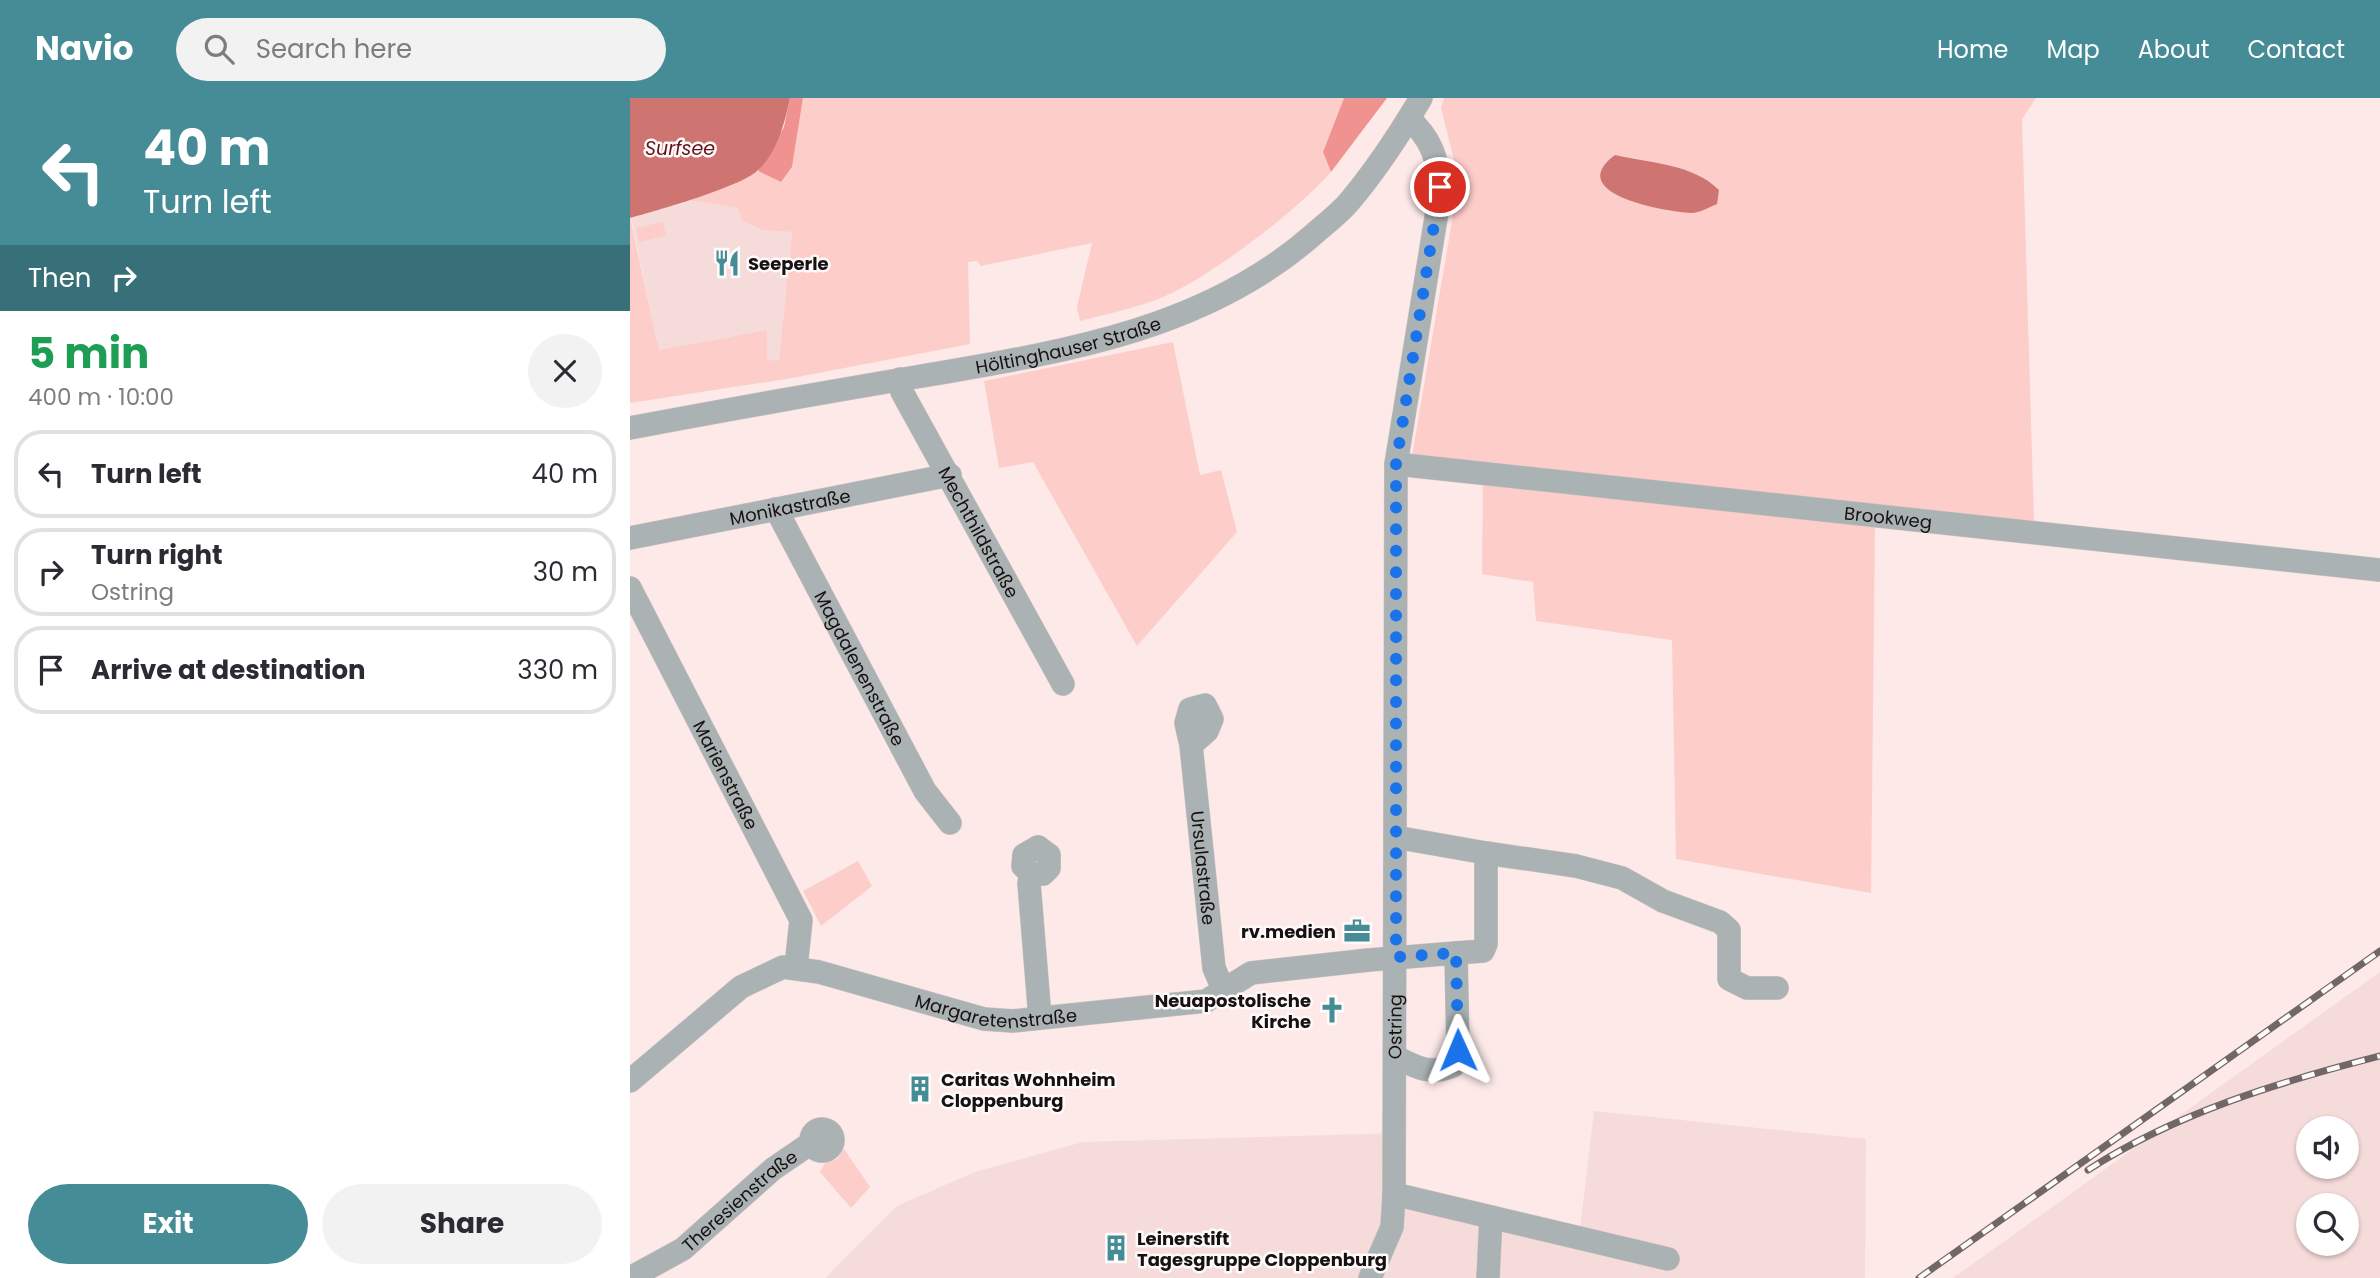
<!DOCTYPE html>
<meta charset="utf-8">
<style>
:root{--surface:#fff;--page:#f2f2f3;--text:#2b2b33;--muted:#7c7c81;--line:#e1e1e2;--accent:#458c96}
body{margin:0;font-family:Poppins,sans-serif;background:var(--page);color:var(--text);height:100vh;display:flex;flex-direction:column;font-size:26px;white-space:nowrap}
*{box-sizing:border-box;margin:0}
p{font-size:23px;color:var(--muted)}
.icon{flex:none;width:38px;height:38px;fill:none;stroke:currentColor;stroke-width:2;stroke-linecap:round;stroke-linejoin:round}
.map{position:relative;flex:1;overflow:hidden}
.panel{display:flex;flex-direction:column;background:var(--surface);width:630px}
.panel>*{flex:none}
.hud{background:#458c96;color:#fff;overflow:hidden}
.buttons{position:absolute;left:1666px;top:1018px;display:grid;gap:14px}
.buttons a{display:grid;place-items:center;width:63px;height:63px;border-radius:50%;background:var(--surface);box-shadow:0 2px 5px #0004;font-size:35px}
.pin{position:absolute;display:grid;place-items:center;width:60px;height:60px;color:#fff;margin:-30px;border:4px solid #fff;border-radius:50%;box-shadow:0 2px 7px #0007}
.me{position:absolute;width:77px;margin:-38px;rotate:359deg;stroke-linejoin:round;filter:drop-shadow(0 0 5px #0008)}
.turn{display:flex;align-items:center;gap:24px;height:147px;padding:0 28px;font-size:32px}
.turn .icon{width:91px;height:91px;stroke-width:2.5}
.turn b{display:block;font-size:49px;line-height:60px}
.then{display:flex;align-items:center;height:66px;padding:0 28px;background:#0003;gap:14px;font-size:26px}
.round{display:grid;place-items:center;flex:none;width:74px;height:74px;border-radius:37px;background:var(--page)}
.overview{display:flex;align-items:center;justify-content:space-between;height:119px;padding:0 28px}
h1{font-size:42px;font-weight:700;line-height:52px;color:#1e9e55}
.button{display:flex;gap:14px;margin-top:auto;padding:14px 28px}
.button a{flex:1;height:80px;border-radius:42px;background:var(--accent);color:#fff;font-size:28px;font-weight:700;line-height:80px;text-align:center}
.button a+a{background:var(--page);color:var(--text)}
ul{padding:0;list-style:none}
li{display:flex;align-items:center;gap:21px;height:88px;margin:0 14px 10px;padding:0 14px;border:4px solid var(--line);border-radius:28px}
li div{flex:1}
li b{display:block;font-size:26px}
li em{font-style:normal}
header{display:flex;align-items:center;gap:42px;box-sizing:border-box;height:98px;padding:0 35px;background:var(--accent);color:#fff}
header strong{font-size:33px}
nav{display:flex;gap:38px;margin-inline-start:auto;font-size:24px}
.search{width:490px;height:63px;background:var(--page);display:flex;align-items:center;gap:18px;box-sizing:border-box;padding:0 24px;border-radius:38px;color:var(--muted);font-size:26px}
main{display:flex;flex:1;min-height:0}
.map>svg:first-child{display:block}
</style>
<header>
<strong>Navio</strong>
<div class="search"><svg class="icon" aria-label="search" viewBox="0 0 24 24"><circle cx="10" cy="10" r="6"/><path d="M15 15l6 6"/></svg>Search here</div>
<nav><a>Home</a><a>Map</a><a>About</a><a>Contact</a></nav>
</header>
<main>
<section class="panel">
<div class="hud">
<div class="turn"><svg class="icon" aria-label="left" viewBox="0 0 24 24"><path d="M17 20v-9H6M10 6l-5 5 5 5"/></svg><div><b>40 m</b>Turn left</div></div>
<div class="then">Then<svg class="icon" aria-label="right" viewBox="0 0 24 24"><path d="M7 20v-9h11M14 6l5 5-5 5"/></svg></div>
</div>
<div class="overview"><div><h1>5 min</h1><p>400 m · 10:00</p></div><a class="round"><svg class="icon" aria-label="close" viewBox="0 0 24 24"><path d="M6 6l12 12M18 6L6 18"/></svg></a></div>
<ul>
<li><svg class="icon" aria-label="left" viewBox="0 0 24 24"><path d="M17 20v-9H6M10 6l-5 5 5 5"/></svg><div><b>Turn left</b></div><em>40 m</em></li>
<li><svg class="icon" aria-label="right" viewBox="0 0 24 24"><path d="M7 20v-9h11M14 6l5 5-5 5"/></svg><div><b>Turn right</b><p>Ostring</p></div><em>30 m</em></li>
<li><svg class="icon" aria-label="arrive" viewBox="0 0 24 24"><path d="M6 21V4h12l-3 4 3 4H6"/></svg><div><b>Arrive at destination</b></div><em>330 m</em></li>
</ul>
<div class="button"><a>Exit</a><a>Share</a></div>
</section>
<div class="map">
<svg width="1750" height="1180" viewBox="0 0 1750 1180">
<rect width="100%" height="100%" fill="#fce9e8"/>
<g fill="#f5dbd9" fill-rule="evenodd">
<path d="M57,102L109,110L112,122L131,132L162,134L149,264L137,262L136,232L29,252L1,120Z"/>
<path d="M1750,874V1180H1323ZM1678,1031H1717V1069H1678ZM1678,1108H1717V1146H1678Z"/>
<path d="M964,1013L1236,1041L1235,1180H195L267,1108L345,1074L453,1044L772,1035V1087L950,1131Z"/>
</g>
<g fill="#fdcdca">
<path d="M173,0H714L693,54L701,74C668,112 579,180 533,199C506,210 477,216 450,223L447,209L462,145L351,168L347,163L338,164L340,246L162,280L0,305V120L29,252L137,232V262L149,263L162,134L131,132L112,122L108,110L57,102L128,73L151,84L162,69Z"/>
<path d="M814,0H1406L1392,21L1404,424L782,358L829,82L811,10Z"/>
<path d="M33,124L36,138L9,144L6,130Z"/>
<path d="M543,244L570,377L591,372L607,434L507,548L403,364L369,370L354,283Z"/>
<path d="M853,382L1245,425L1241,795L1046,761L1042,542L906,523L903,484L852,476Z"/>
<path d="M228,763L242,788L191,828L173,793Z"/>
<path d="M214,1051L240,1089L221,1110L190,1074L195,1065L207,1061Z"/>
</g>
<g fill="#f09390">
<path d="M160,0H173L162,69L151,84L128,73L154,29Z"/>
<path d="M714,0H757L701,74L693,54Z"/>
</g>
<g fill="#ce7572">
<path d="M0,0H160C155,24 147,56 127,73C110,89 25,113 0,120Z"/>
<path d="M985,57C1020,65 1063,66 1089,92L1087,106C1079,109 1070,115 1061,115C1037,114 932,96 985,57Z"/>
</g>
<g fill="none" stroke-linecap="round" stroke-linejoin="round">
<g stroke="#d7c6c6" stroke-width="24">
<g id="minor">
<path id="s1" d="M270,281L272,294L433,586"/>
<path id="s2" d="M0,330C95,312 191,295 286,279C426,255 573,234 684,136C695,126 709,116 719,104C746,72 769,37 791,0"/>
<path id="s3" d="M766,366L1750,472"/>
<path id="s4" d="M146,411L295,693L320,725"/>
<path id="s5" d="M0,440L320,377"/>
<path id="s6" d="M0,490L171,822L166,869"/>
<path id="s7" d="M561,647L577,633L582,621L575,607L560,611L556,625L561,647L584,870L593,891"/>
<path d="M765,739L856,755V846L853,853L826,855"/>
<path d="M408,749L394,757L393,768L401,776L399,785L410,920"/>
<path d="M856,755L946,768L992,780L1033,803L1090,824L1099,832V881L1117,890H1147"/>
<path d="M401,776H413L419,770V757L408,749"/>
<path id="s8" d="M0,983L111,889L153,869L189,874L354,921L383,923L576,903L621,875L739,862L826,855L828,952L823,968C800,977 787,970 766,959"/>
<circle cx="192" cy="1042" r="11"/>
<path d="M764,1096L1038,1161"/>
<path id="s9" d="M0,1180L53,1151L143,1071L181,1045"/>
<path id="s10" d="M740,1180L762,1129L764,1096L766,366L811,89C807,60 801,40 779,21"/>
<path d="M858,1180L861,1119"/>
</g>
</g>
<use href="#minor" stroke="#aab2b3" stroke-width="23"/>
<g stroke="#726767" stroke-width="7">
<g id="rail">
<path d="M1458,1072C1546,1015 1649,984 1750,958"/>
<path d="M1289,1180L1750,853"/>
</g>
</g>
<use href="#rail" stroke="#fefafa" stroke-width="4.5" stroke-dasharray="13" stroke-linecap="butt"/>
</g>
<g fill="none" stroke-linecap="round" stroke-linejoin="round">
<path stroke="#1a73e8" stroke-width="12" stroke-dasharray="0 21.6" d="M810,89L766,366V859L826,855L828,952"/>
</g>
<defs>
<g id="restaurant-bare" transform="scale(2.1)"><path d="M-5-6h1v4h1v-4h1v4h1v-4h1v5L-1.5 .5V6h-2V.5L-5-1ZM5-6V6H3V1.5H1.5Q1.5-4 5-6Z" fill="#458c96" stroke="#fefafa" stroke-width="2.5" paint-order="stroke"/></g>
<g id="office-bare" transform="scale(2.1)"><path d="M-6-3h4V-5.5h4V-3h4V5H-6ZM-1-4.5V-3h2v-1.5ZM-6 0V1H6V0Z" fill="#458c96" stroke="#fefafa" stroke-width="2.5" paint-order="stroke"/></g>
<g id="church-bare" transform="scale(2.1)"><path d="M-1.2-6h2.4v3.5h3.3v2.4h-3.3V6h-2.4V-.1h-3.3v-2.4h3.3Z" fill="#458c96" stroke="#fefafa" stroke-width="2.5" paint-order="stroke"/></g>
<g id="building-bare" transform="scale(2.1)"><path d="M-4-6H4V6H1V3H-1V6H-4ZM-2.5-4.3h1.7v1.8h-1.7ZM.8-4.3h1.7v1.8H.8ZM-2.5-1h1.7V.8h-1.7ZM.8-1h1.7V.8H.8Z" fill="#458c96" stroke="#fefafa" stroke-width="2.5" paint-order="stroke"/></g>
</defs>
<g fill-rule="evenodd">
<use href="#restaurant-bare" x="97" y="165"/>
<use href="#office-bare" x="727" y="833"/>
<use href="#church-bare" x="702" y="912"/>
<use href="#building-bare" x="290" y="991"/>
<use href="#building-bare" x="486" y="1150"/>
</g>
<g text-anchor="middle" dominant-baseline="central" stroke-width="5" stroke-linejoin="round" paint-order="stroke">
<g font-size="18" font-weight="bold" fill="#171111" stroke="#fefafa" text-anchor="start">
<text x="118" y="165">Seeperle</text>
<text x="706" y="833" text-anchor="end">rv.medien</text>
<text x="681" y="902" text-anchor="end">Neuapostolische<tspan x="681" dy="21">Kirche</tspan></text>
<text x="311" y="981">Caritas Wohnheim<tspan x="311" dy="21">Cloppenburg</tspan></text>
<text x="507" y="1140">Leinerstift<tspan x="507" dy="21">Tagesgruppe Cloppenburg</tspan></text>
</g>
<g font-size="18" fill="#171111" stroke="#fefafa">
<text stroke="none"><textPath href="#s2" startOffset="446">Höltinghauser Straße</textPath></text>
<text stroke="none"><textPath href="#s5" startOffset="163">Monikastraße</textPath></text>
<text stroke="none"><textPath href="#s3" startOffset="495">Brookweg</textPath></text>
<text stroke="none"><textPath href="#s1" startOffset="173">Mechthildstraße</textPath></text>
<text stroke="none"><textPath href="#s4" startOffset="180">Magdalenenstraße</textPath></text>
<text stroke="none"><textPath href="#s6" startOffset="210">Marienstraße</textPath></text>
<text stroke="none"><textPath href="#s7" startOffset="226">Ursulastraße</textPath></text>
<text stroke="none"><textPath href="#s8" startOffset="411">Margaretenstraße</textPath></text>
<text stroke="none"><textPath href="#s10" startOffset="256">Ostring</textPath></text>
<text stroke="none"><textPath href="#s9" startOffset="135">Theresienstraße</textPath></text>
</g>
<g font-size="19" font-style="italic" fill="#641218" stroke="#fefafa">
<text x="50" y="50">Surfsee</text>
</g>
</g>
</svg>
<div class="buttons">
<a><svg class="icon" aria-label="sound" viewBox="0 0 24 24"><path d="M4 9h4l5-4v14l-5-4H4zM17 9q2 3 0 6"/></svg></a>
<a><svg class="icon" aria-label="search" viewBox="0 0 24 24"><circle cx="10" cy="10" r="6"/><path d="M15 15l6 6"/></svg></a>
</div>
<div class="pin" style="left:810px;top:89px;background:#d93025"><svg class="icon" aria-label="arrive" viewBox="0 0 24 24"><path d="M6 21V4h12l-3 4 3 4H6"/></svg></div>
<svg class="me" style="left:828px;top:952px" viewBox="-20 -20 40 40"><path d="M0-17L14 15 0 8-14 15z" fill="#1a73e8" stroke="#fff" stroke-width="4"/></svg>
</div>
</main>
